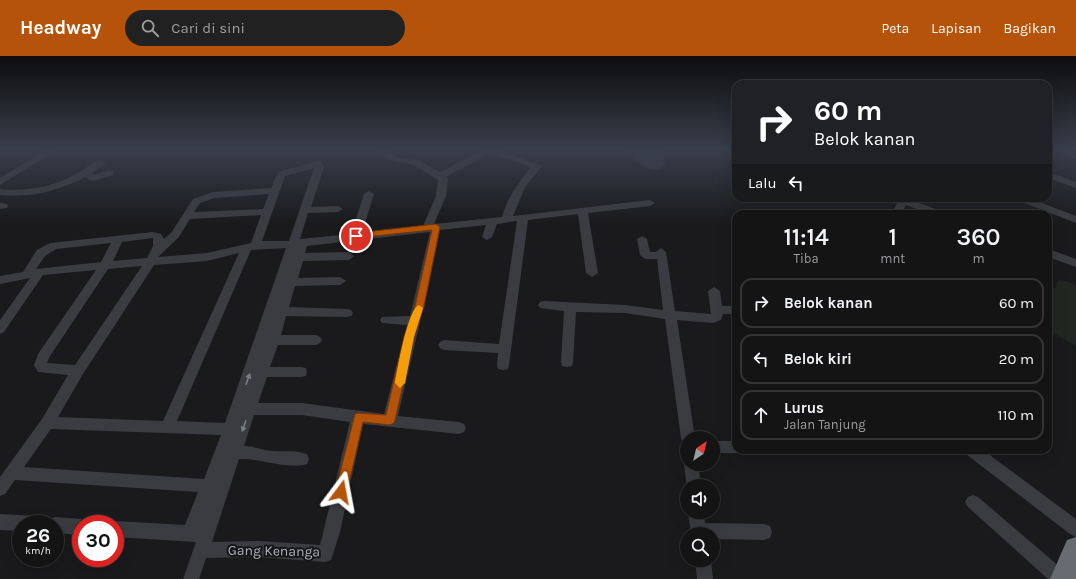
<!DOCTYPE html>
<html lang="id">
<style>
:root{--surface:#141415;--page:#212122;--text:#f1f3f6;--muted:#9d9ea0;--line:#333334;--accent:#b45309}
body{margin:0;font-family:Karla,sans-serif;background:var(--page);color:var(--text);height:100vh;display:flex;flex-direction:column;font-size:15px;white-space:nowrap}
*{box-sizing:border-box;margin:0}
p{font-size:13px;color:var(--muted)}
.icon{flex:none;width:22px;height:22px;fill:none;stroke:currentColor;stroke-width:2;stroke-linecap:round;stroke-linejoin:round}
.map{position:relative;flex:1;overflow:hidden}
.sheet{position:absolute;left:732px;top:154px;width:320px;height:244px;display:flex;flex-direction:column;background:var(--surface);border-radius:12px;box-shadow:0 4px 16px #0002,0 0 0 1px var(--line)}
.sheet>*{flex:none}
.hud{position:absolute;left:732px;top:24px;width:320px;height:122px;border-radius:12px;box-shadow:0 4px 16px #0002,0 0 0 1px var(--line);background:#202124;color:#fff;overflow:hidden}
.needle{width:26px;rotate:35deg}
.buttons{position:absolute;left:680px;top:375px;display:grid;gap:8px}
.buttons a{display:grid;place-items:center;width:40px;height:40px;border-radius:50%;background:var(--surface);box-shadow:0 4px 16px #0002,0 0 0 1px var(--line);font-size:20px}
.speed{position:absolute;left:12px;top:459px;display:flex;gap:8px;font-size:20px;font-weight:700;text-align:center}
.speed>*{display:grid;place-content:center;width:52px;height:52px;border-radius:50%;background:var(--surface);box-shadow:0 4px 16px #0002,0 0 0 1px var(--line);line-height:1}
.speed small{font-size:10px;font-weight:400}
.speed .limit{border:6px solid #d22;background:#fff;color:#111}
.pin{position:absolute;display:grid;place-items:center;width:34px;height:34px;color:#fff;margin:-17px;border:2px solid #fff;border-radius:50%;box-shadow:0 1px 4px #0007}
.me{position:absolute;width:44px;margin:-22px;rotate:13deg;stroke-linejoin:round;filter:drop-shadow(0 0 3px #0008)}
.turn{display:flex;align-items:center;gap:14px;height:84px;padding:0 16px;font-size:18px}
.turn .icon{width:52px;height:52px;stroke-width:2.5}
.turn b{display:block;font-size:28px;line-height:34px}
.then{display:flex;align-items:center;height:38px;padding:0 16px;background:#0003;gap:8px;font-size:15px}
.eta{display:flex;justify-content:space-evenly;align-items:center;height:68px;text-align:center}
.eta b{font-size:24px;font-weight:600;line-height:28px}
ul{padding:0;list-style:none}
li{display:flex;align-items:center;gap:12px;height:50px;margin:0 8px 6px;padding:0 8px;border:2px solid var(--line);border-radius:12px}
li div{flex:1}
li b{display:block;font-size:15px}
li em{font-style:normal}
header{display:flex;align-items:center;gap:24px;box-sizing:border-box;height:56px;padding:0 20px;background:var(--accent);color:#fff}
header strong{font-size:19px}
nav{display:flex;gap:22px;margin-inline-start:auto;font-size:14px}
.search{width:280px;height:36px;background:var(--page);display:flex;align-items:center;gap:10px;box-sizing:border-box;padding:0 14px;border-radius:22px;color:var(--muted);font-size:15px}
.map>svg:first-child{display:block}
</style>
<header>
<strong>Headway</strong>
<div class="search"><svg class="icon" aria-label="search" viewBox="0 0 24 24"><circle cx="10" cy="10" r="6"/><path d="M15 15l6 6"/></svg>Cari di sini</div>
<nav><a>Peta</a><a>Lapisan</a><a>Bagikan</a></nav>
</header>
<div class="map">
<svg width="1076" height="523" viewBox="0 0 1076 523">
<rect width="100%" height="100%" fill="#1a1a1c"/>
<path fill="#202720" d="M1063,224L1076,229V290L1048,274V232H1055L1058,225Z"/>
<path fill="#303a40" d="M626,94H664L665,108C654,120 643,110 633,103V98Z"/>
<g fill="none" stroke-linecap="round" stroke-linejoin="round">
<g fill="#3b3c41" fill-rule="evenodd">
<path d="M46,94H56L0,129V122Z"/>
<path d="M380,94H388L396,101L418,104L440,116L482,94H490L489,97L446,121L448,123L446,140L434,168L502,161C507,142 519,126 531,111L499,100V96L502,95L542,110L525,131L513,160L650,144L655,147L650,150L588,157L598,217L592,221L586,217L578,158L528,164L509,309L508,313L503,314L498,313L497,309L498,297L444,294L440,292L438,289L440,286L444,284L499,288L517,165L497,168L492,181L487,184L482,181L486,169L440,174C428,237 412,298 398,360L459,366L464,368L466,372L464,376L459,378L363,368L340,476L331,504L325,506L259,501L206,502L199,523H183L196,486L115,481V468H109L115,465L185,469L198,436L15,424L5,438L0,440V421L42,363L68,319L38,316L34,309L38,298L96,214L43,219L4,276L0,278V264L30,222L0,228V220L23,216L37,194L50,187L153,176L161,178L164,183L171,177L193,143L213,136L271,132L278,116L318,105L321,106L324,111L311,151L338,150L343,153L338,156L308,157L300,183L351,178L364,138L369,135L374,138L362,177L423,170L436,140L438,124L412,108L386,103ZM314,112L289,185H262L285,120ZM269,138L263,153L194,156L200,147L214,142ZM261,159L251,187L207,197L158,201L179,181L190,163ZM430,176L410,260L382,261L380,264L382,267L407,269L384,358L302,347H258L267,321H301L306,320L307,316L306,312L301,311H270L278,289H316L320,287L322,284L320,281L316,279H281L286,260L347,261L351,260L353,257L351,254L347,253L289,251L295,230L340,229L346,225L340,221L298,222L303,205L349,204L354,200L349,196L305,197L307,190ZM153,182V190L147,202L113,205L122,186ZM111,187L101,206L36,213L45,200L56,193ZM286,192L225,367L177,365L251,194ZM239,197L163,365L58,361L83,318L154,209L207,205ZM142,210L75,309L47,307L50,300L108,213ZM254,359H302L350,366L320,489L259,485L212,486L239,403C260,402 289,414 307,408L309,403L307,398C296,394 284,396 272,395C262,394 254,390 244,390ZM51,373L221,379L204,423L24,411Z"/>
<path d="M1055,94H1067L1076,97V103L1056,96Z"/>
<path d="M101,104L106,107L104,109L92,117L94,119L110,114L113,115V119L92,125L85,121C59,135 30,142 0,139V133C27,136 52,131 76,118C84,114 92,106 101,104Z"/>
<path d="M1048,116L1076,126V132L1048,122Z"/>
<path d="M890,142H905L944,156L945,158H930L906,149L901,158H891L898,146Z"/>
<path d="M1015,142H1029L1076,160V167L1017,144Z"/>
<path d="M0,147L7,148L8,150L7,152L0,153Z"/>
<path d="M642,180L647,183L650,196H656L661,192L666,196L675,255L711,258L708,235L714,231L720,235L722,250H736V258H723L721,264L713,267L677,264L695,382H687V388L683,386L681,382L665,263L625,257L576,256L573,306L572,310L567,311L562,310L561,306L564,255L540,252L538,249L540,246L544,245L625,249L663,254L657,203H645L640,199L637,183Z"/>
<path d="M1048,193L1076,203V211L1048,201Z"/>
<path d="M713,385H736V394H742L736,397H713Z"/>
<path d="M965,394H983L1076,463V481L1070,478L967,399Z"/>
<path d="M686,403L687,408H698L701,430H687V433L684,408Z"/>
<path d="M973,439L978,441L1067,517L1069,523H1048L968,451L965,446L968,441Z"/>
<path d="M688,456H704L705,467L764,468L770,470L772,476L770,482L764,484L713,483V478H691Z"/>
<path d="M0,458L37,460L43,463L45,468H21V475L0,474Z"/>
<path d="M55,461L81,463L88,468H81V479L55,477V468H48L49,464Z"/>
<path d="M695,504H711L713,523H697Z"/>
</g>
<path fill="#676b72" fill-rule="evenodd" d="M1076,481V523H1050L1067,484Z"/>
</g>
<defs><path id="oneway-solid" d="M-6-.8H1V-3.2L6.5 0L1 3.2V.8H-6Z"/></defs>
<g fill="#7a7d84">
<use href="#oneway-solid" transform="translate(248 323) rotate(-71)"/>
<use href="#oneway-solid" transform="translate(244 370) rotate(109)"/>
</g>
<linearGradient id="sky" x2="0" y2="1"><stop stop-color="#0e0e0f"/><stop offset="0.56" stop-color="#383e4b"/><stop offset="1" stop-color="#383e4b" stop-opacity="0"/></linearGradient>
<rect width="1076" height="167" fill="url(#sky)"/>
<path fill="#b45309" stroke="#753606" d="M436,168L440,171L424,250L414,281L395,364L394,367L390,369L363,366L347,436L345,440L341,441L337,440L335,436L355,358L358,357L386,359L404,281L415,250L432,174L356,182L352,180L356,177Z"/>
<path fill="#f59e0b" d="M419,249L423,252L414,281L405,327L400,332L395,327C397,315 408,252 419,249Z"/>
<g text-anchor="middle" dominant-baseline="central" stroke-width="4" stroke-linejoin="round" paint-order="stroke">
<g font-size="14" fill="#adb2bb" stroke="#151517">
<text transform="translate(274 495) rotate(1)">Gang Kenanga</text>
</g>
</g>
</svg>
<div class="buttons">
<a><svg class="needle" viewBox="-14 -14 28 28"><path d="M0-13l5 13h-10z" fill="#e53935"/><path d="M0 13l5-13h-10z" fill="#9d9ea0"/></svg></a>
<a><svg class="icon" aria-label="sound" viewBox="0 0 24 24"><path d="M4 9h4l5-4v14l-5-4H4zM17 9q2 3 0 6"/></svg></a>
<a><svg class="icon" aria-label="search" viewBox="0 0 24 24"><circle cx="10" cy="10" r="6"/><path d="M15 15l6 6"/></svg></a>
</div>
<div class="speed"><div>26<small>km/h</small></div><div class="limit">30</div></div>
<div class="pin" style="left:356px;top:180px;background:#d93025"><svg class="icon" aria-label="arrive" viewBox="0 0 24 24"><path d="M6 21V4h12l-3 4 3 4H6"/></svg></div>
<svg class="me" style="left:341px;top:436px" viewBox="-20 -20 40 40"><path d="M0-17L14 15 0 8-14 15z" fill="#b45309" stroke="#fff" stroke-width="4"/></svg>
<div class="hud">
<div class="turn"><svg class="icon" aria-label="right" viewBox="0 0 24 24"><path d="M7 20v-9h11M14 6l5 5-5 5"/></svg><div><b>60 m</b>Belok kanan</div></div>
<div class="then">Lalu<svg class="icon" aria-label="left" viewBox="0 0 24 24"><path d="M17 20v-9H6M10 6l-5 5 5 5"/></svg></div>
</div>
<section class="sheet">
<div class="eta">
<div><b>11:14</b><p>Tiba</p></div>
<div><b>1</b><p>mnt</p></div>
<div><b>360</b><p>m</p></div>
</div>
<ul>
<li><svg class="icon" aria-label="right" viewBox="0 0 24 24"><path d="M7 20v-9h11M14 6l5 5-5 5"/></svg><div><b>Belok kanan</b></div><em>60 m</em></li>
<li><svg class="icon" aria-label="left" viewBox="0 0 24 24"><path d="M17 20v-9H6M10 6l-5 5 5 5"/></svg><div><b>Belok kiri</b></div><em>20 m</em></li>
<li><svg class="icon" aria-label="ahead" viewBox="0 0 24 24"><path d="M12 20V5M6 11l6-6 6 6"/></svg><div><b>Lurus</b><p>Jalan Tanjung</p></div><em>110 m</em></li>
</ul>
</section>
</div>
